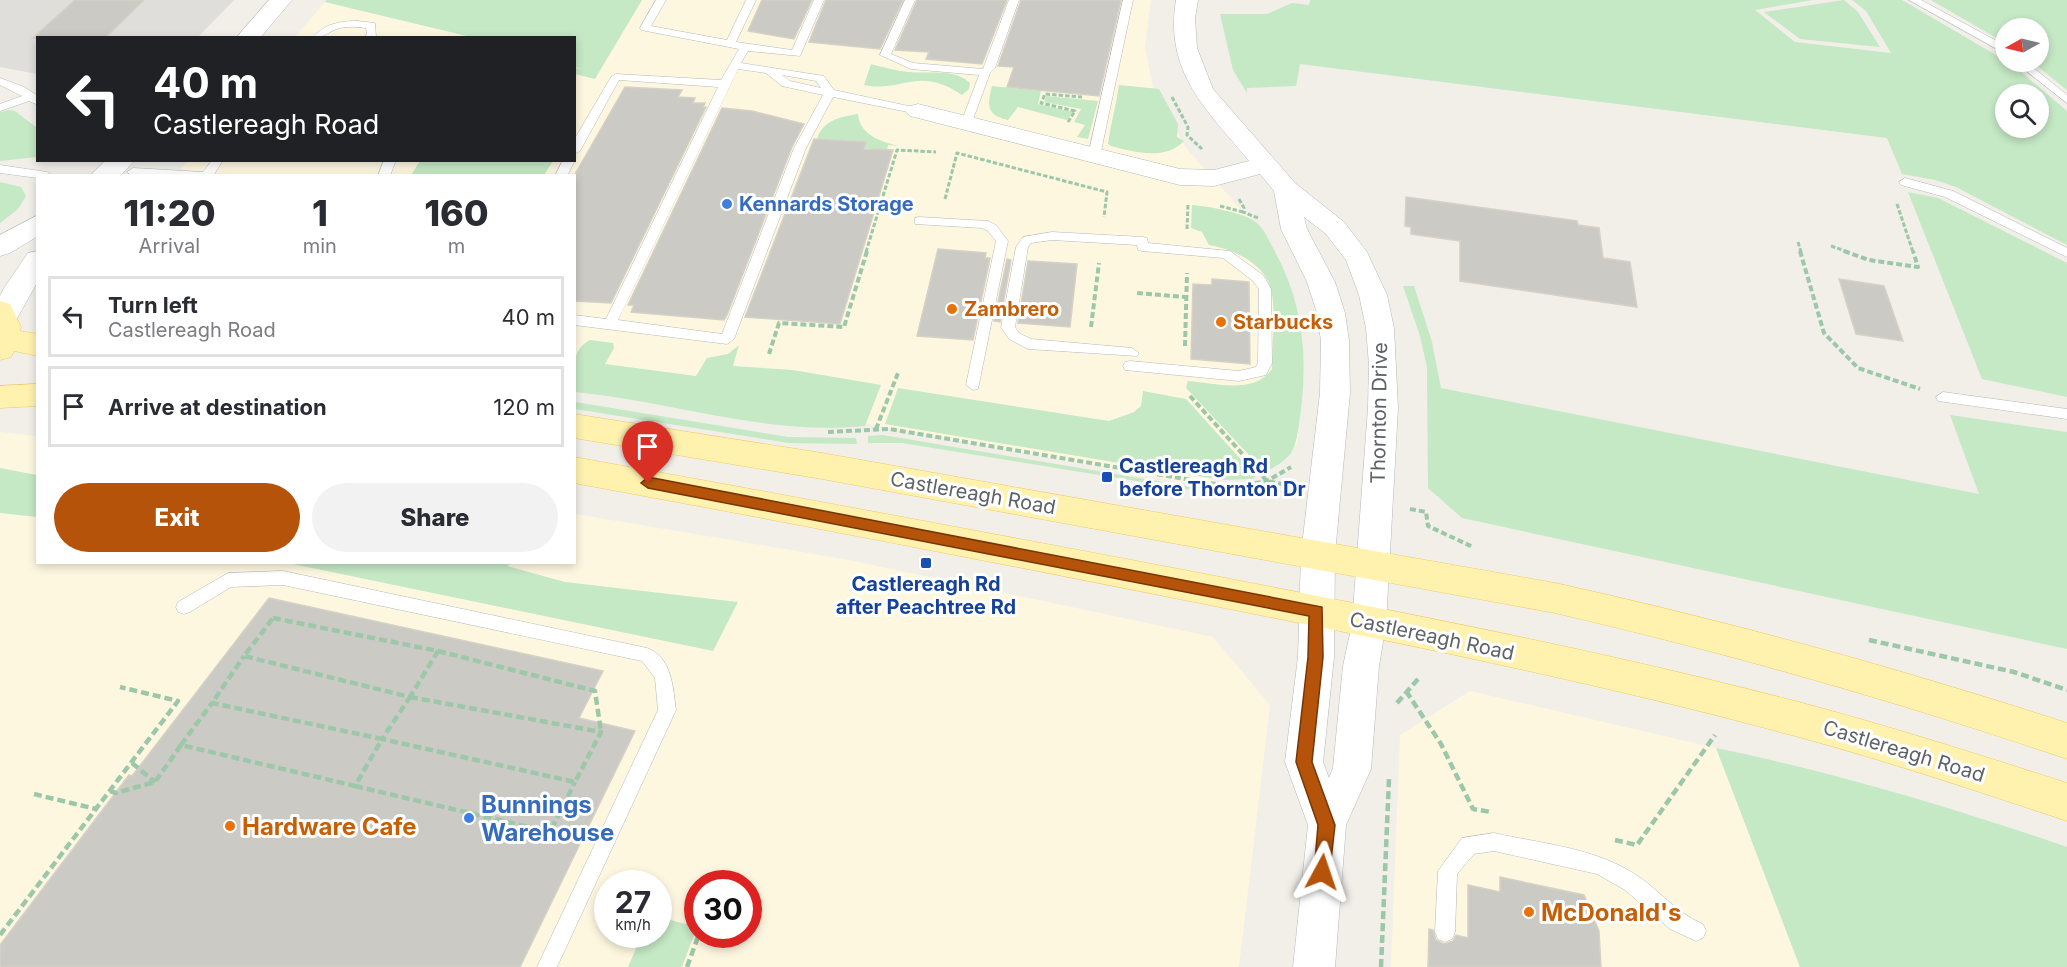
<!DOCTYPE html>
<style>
:root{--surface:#fff;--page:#f2f2f3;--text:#2b2b33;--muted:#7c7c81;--line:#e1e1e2;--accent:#b45309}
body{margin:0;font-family:Inter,sans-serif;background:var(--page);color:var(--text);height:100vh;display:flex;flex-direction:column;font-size:22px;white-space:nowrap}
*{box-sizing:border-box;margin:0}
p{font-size:20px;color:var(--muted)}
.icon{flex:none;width:33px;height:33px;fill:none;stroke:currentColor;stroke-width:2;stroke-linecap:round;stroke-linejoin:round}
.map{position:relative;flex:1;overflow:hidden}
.sheet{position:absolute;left:36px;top:174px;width:540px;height:390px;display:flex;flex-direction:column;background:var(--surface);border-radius:0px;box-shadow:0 3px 9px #0003}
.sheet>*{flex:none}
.banner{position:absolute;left:36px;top:36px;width:540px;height:126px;border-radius:0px;box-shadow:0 3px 9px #0003;background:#202124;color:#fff;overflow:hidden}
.needle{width:39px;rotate:262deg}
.tools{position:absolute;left:1995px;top:18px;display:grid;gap:12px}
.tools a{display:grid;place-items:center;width:54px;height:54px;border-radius:50%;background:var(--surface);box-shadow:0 3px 9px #0003;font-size:30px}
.speed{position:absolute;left:594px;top:870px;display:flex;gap:12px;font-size:30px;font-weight:700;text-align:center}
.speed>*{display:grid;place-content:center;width:78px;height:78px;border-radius:50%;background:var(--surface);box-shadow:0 3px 9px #0003;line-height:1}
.speed small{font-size:15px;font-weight:400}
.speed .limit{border:9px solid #d22;background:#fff;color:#111}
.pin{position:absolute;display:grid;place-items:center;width:51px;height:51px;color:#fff;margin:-62px -26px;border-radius:50% 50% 50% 0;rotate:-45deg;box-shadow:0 0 6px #0007}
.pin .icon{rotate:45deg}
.me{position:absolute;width:66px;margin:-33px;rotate:5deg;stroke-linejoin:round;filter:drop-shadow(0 0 4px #0008)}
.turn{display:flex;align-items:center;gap:21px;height:126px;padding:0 18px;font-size:27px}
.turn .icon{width:78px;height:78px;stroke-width:2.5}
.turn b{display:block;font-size:42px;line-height:51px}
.eta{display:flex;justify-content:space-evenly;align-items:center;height:102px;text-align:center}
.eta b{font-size:36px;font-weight:800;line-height:42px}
.primary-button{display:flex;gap:12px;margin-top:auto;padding:12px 18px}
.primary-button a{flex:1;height:69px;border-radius:36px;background:var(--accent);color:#fff;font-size:24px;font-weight:800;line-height:69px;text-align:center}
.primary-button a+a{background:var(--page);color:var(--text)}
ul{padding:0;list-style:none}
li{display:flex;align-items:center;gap:18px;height:81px;margin:0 12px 9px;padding:0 6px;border:3px solid var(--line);border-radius:0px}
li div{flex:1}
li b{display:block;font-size:22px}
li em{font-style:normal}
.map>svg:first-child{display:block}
</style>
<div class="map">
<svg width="2067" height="967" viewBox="0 0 2067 967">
<rect width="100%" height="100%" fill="#f1efe8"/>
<g fill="#fef7e0" fill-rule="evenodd">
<path d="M642,0H1151L1145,47L1154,93L1186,148L1254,224L1302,335L1304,375L1297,444L1229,480L1212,477V488L837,418L575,379L574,176H175L188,160H574L575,67L598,72Z"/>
<path d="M325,2L471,37L294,38Z"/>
<path d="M0,432L37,436L38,562H574L575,514L844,559L1213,637L1270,705L1239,967H0ZM608,884H658V934H608ZM698,884H748V934H698Z"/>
<path d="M1470,691L1716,748L1800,967H1391L1400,735Z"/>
</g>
<path fill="#e0deda" d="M0,0H234L198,37L38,38L37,74L0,67Z"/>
<g fill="#c5e8c5" fill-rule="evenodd">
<path d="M326,0H642L595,79L575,74V68L583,69L575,67L574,38L471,37L325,2Z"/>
<path d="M1310,0H1813L1755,10L1795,42L1891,53L1866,11L1852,0H1902L2013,65L2067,111V245L1956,187L1935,180L1902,174L1887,138L1300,64L1296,86L1247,88V93L1233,70L1220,14H1267L1292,3L1309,5ZM2006,94H2038V128H2006Z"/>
<path d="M1844,0L1858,12L1880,47L1800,39L1764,12Z"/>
<path d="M1931,0H2067V90L2032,62H2038V28H2006L2005,43Z"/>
<path d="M871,64C883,67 897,71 909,72C928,74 956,68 970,83L969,89L962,95C917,65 904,93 864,85Z"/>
<path d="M1119,85L1159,89L1178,124L1177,137L1184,141C1165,161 1134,152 1111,146L1108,144C1111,123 1116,106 1119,85Z"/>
<path d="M992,86L1041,91L1038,104L1073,112L1067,120L1018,107L1008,120C986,115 987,106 992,86Z"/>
<path d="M1046,96L1098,101L1088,139L1077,137L1085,125L1074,122L1081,109L1044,102Z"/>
<path d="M9,110L15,111L37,128V157L0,161V112Z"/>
<path d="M858,114C860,136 882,142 900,146L888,145L887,150L861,148V142L817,139C823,120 840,117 858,114Z"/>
<path d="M420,161L421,160L553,161L544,175H411Z"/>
<path d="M0,182L21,187L26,196L18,209L0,223Z"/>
<path d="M1908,192L1938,198L2067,263V397L1982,379Z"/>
<path d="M1192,205C1207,206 1246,213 1257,223C1265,230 1269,241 1274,250C1302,301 1308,352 1301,409C1299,422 1298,442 1291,453C1284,462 1275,467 1265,472L1186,388L1188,381C1216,383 1253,395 1272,369C1272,348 1276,308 1271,289C1264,263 1233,249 1209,245L1202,232L1191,228Z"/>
<path d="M1403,286H1414L1432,342L1441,388L1979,494L1950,415L2067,432V649L1462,518L1428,488L1427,367L1420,336Z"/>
<path d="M590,340L613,343L614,348L605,364L696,376L707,358L728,354L739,345L733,366L793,370L881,385L865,426C767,436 671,401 575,392C574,373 570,350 590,340Z"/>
<path d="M898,388L1109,421L1134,412L1141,406L1143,391L1186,399L1256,476L1252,479L1221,480L885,424Z"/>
<path d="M575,402L788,437L856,438L857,444L789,443L575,409Z"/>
<path d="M883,435L1216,491L1247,492L1248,495L1229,496L902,443H868V436Z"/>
<path d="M0,468L37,475V517L0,513Z"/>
<path d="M288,563H512L507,566L565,582L738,602L713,651Z"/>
<path d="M1716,748C1833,772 1954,808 2067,847V967H1800Z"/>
<path d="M659,917L697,927L682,967H628L642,935L658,934Z"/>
</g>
<g fill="#cccac5" stroke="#d6d1c6" stroke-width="1.5">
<path d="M75,0H144L105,38H33Z"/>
<path d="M762,0H812L794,39L748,31Z"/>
<path d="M826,0H903L880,49L809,42Z"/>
<path d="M917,0H1007L982,64L926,59L929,52L895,50Z"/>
<path d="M1021,0H1121L1099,96L1007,87L1014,67L998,66Z"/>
<path d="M625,87L682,90L678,97L695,98L693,103H705L703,107H706L611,303L574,301V176Z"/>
<path d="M722,108L752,111L804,124L792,147L727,315L724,320L631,312L634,305H628Z"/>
<path d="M814,139L866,142L864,149L893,150L840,324L745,317Z"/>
<path d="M1406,197L1577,221L1578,225L1599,228L1603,258L1630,262L1637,307L1460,281V241L1411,234V227L1405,226Z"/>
<path d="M938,249L986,253L985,258H990L973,340L917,336Z"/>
<path d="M1007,259L1011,260L1000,322L994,321Z"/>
<path d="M1028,261L1077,264L1070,327L1018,323Z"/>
<path d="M1212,279L1249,282L1250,364L1191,359L1193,284L1212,285Z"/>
<path d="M1839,279L1884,286L1903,341L1856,334Z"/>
<path d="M269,598L603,671L579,718L635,731L520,967H0V945L129,775L132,776Z"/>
<path d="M1500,877L1584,895L1599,931L1601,967H1428L1429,929L1433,930L1436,940L1444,944L1453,941L1456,935L1468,938V885L1500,892Z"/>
</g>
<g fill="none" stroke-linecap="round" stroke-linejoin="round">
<g stroke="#b5b8bc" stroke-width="1">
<g id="lane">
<path d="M656,0H666L651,26L727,40L746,0H756L736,42L792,50L814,0H824L800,56L748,51L741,63L824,76L834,90L918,108L924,111L918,114L833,97L806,148L734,339L727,344L574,325V315L606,319L718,87L619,80L580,151L574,154V140L611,77L616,74L721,80L739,49L641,30L640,28ZM738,69L766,73L782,86L823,95L794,148L722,334L618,320ZM782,75L816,81L821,88L790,81Z"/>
<path d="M905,0H915L891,54L913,63L983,69L1009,0H1019L995,68L990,73L971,125H963L961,123L979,75L911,69L880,55Z"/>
<path d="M1123,0H1133L1100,156L1094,160L1088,156Z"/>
<path d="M1909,0H1921L2006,46V54Z"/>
<path d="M357,21L375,23L376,37L364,38L367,34L366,28C358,27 349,26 340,28C329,31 324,38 312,38C324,24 340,21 357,21Z"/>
<path d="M2015,62H2026L2067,95V103Z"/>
<path d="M0,78L24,87L38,96V105L29,101L0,111V104L22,96L0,85Z"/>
<path d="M212,160H223L213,176H132L127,172L133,168L203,172Z"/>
<path d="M384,160H396L390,176H378Z"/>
<path d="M563,160H575L567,176H555Z"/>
<path d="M0,165L47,172L53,176H38V178L0,173Z"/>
<path d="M1905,178L1953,191L2067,248V257L1945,197L1901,185L1899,182Z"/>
<path d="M919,217L988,221L996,225L1008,241L978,389L973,390L966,385L996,241L988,231L982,228L915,224V218Z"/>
<path d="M1052,232L1143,237L1147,238L1148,243L1230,251L1263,275L1271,289L1272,363L1266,375L1239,381L1125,370L1123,366L1125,362L1130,361L1239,371L1256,367L1258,363L1259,289L1253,281L1223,258L1142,251L1138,250L1137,245L1052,240L1031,243L1028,247L1015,327L1019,333L1031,339L1132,348L1139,353L1137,356L1028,349L1009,339L1001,327L1016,247L1023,237Z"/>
<path d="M1943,392L2067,409V419L1938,401L1936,397Z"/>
<path d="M283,571L647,648C672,657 673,688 676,710L557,967H537L658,710L655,678L642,661L283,585L231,587L190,612L184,614L178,612L176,607L178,602L228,573Z"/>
<path d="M1494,833C1538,843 1588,847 1628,870C1656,885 1673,912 1703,924L1706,931L1703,938L1696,941L1670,929L1625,890L1597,874L1494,851L1474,854L1457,874L1455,932L1452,939L1445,942L1438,939L1435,932L1438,871L1462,838Z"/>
</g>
</g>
<g stroke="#b5b8bc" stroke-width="1">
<path id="street" d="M1176,0H1198L1195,18L1197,48L1213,89L1295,183L1344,222L1367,252L1387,295L1394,328L1398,408L1386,624L1379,666L1371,769L1346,825L1335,967H1293L1308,825L1285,762L1298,657L1301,554L1320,393L1321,341L1317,313L1307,282L1281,229L1274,191L1260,174L1214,186L1180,185L910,116L906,111L910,106L918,104L1180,169L1214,170L1249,161C1207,110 1164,73 1176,0ZM1304,217L1326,234L1346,260L1359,295L1366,328L1369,365L1368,408L1352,624L1343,666L1333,768L1329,778L1323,762L1334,657L1335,554L1350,393L1349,341L1345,313L1335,282L1307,229Z"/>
</g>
<g stroke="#b6babf" stroke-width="1">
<g id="secondary">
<path d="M269,0H292L260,38H236Z"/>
<path d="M106,160H135L120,176H90Z"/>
<path d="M38,215V236L10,253L0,256V235Z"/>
<path d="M38,251V281L14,324L0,326V296L4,288L28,253Z"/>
</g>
</g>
<g stroke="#f2c960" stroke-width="1">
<g id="primary">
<path d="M0,301L10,304L21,327L20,331L38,334V356L14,351L11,357L0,360Z"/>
<path d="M38,384V406L0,408V386Z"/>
<path d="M574,414L822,453L1555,583C1728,621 1898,668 2067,723V759C1899,702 1728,653 1555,613L822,479L574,438Z"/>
<path d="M574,457C776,493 978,531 1179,569C1385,609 1591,648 1795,701C1886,725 1977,754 2067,783V821C1977,791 1887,761 1795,736C1592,681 1386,640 1179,599C978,559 776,520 574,483Z"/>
</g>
</g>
<g stroke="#9cc7a9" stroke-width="3" stroke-dasharray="4.5 2" stroke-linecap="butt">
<path d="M1172,97L1188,127L1187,135L1202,149"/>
<path d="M1068,122L1075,111L1041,103L1045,94L1082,97"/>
<path d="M945,199L957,153L1107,192L1104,217"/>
<path d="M1239,199L1244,208L1243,212L1258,218"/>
<path d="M1897,204L1913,252"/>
<path d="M1220,206L1243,212"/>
<path d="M1187,229L1188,204"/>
<path d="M1798,242L1801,252"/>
<path d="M1831,246L1848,252"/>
<path d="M866,252L897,150L936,152"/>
</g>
<g stroke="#9cc7a9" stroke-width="4" stroke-dasharray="6 3" stroke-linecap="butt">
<path d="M1800,251L1824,333L1858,368L1920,389"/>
<path d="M1844,251L1869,260L1918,267L1913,251"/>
<path d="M1137,293L1186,297"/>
<path d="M1091,327L1099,263"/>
<path d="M1185,346L1187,273"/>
<path d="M769,354L779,323L844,327L867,251"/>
<path d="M1190,396L1267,481L1291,486"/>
<path d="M876,429L898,373"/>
<path d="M828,432L889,429L1233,487L1267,481L1291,467"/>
<path d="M1410,509L1426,512L1428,526L1473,547"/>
</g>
<g stroke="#9cc7a9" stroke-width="4.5" stroke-dasharray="8 4" stroke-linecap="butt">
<path d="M273,618L438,651L410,697L244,656Z"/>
<path d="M1869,640L2014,672L2067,690"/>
<path d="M438,651L595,691L601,732"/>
<path d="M1406,691L1441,744L1473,809L1491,812"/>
<path d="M410,697L601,732L575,782L382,739Z"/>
<path d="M1397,703L1418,679"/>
<path d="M181,745L212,703"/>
<path d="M132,763L155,782"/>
<path d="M355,786L550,832L575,782"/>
<path d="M110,791L116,793L155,782L181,745L355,786L382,739L212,703L244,656"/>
<path d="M34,794L96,809"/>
<path d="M1615,840L1637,845L1715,735"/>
<path d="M0,935L178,701L120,687"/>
<path d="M687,967L699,934"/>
<path d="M1381,967L1389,779"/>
</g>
<use href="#lane" fill="#fff" fill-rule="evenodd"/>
<use href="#street" fill="#fff" fill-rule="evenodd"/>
<use href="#secondary" fill="#fff" fill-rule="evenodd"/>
<use href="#primary" fill="#fff2af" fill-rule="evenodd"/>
</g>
<path fill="#b45309" stroke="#753606" stroke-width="1.5" d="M648,477L1322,607L1323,657L1312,762L1335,825L1329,878L1322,881L1316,878L1314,872L1318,825L1296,762L1308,657L1309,616L648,488L641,483Z"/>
<g fill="#3f7fe0" stroke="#fff" stroke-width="2">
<circle cx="727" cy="204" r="6"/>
<circle cx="469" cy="818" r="6"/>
</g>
<g fill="#e8710a" stroke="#fff" stroke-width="2">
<circle cx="952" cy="309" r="6"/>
<circle cx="1221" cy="322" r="6"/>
<circle cx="230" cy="826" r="6"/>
<circle cx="1529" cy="912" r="6"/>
</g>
<g fill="#1a4fb4" stroke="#fff" stroke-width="2">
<rect x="1101" y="471" width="12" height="12" rx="3"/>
<rect x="920" y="557" width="12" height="12" rx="3"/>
</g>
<g text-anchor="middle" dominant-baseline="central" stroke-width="6" stroke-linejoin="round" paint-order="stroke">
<g font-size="20" font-weight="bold" fill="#366cbe" stroke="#fff" text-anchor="start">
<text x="739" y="204">Kennards Storage</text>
</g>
<g font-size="20" font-weight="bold" fill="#c56008" stroke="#fff" text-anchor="start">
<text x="964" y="309">Zambrero</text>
<text x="1233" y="322">Starbucks</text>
</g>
<g font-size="20" fill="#5f6368" stroke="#fff">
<text transform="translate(1379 413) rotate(-89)">Thornton Drive</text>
<text transform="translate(973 493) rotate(10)">Castlereagh Road</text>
<text transform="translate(1432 636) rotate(12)">Castlereagh Road</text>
<text transform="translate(1904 751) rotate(17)">Castlereagh Road</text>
</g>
<g font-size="20" font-weight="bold" fill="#164399" stroke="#fff" text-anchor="start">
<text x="1119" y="466">Castlereagh Rd<tspan x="1119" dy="23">before Thornton Dr</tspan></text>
<text x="926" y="584" text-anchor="middle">Castlereagh Rd<tspan x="926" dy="23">after Peachtree Rd</tspan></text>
</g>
<g font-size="24" font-weight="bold" fill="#366cbe" stroke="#fff" text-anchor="start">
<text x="481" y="804">Bunnings<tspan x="481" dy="28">Warehouse</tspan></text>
</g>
<g font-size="24" font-weight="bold" fill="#c56008" stroke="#fff" text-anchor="start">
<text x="242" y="826">Hardware Cafe</text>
<text x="1541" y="912">McDonald's</text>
</g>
</g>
</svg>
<div class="tools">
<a><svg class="needle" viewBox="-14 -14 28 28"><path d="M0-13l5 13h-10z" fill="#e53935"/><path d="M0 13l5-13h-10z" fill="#7c7c81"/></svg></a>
<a><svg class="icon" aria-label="search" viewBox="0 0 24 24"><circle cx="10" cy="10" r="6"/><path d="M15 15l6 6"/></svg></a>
</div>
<div class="speed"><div>27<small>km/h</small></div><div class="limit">30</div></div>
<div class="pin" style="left:648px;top:483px;background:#d93025"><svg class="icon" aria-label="arrive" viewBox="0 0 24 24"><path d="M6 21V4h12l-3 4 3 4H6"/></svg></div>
<svg class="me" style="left:1322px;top:872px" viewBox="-20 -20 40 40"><path d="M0-17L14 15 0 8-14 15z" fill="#b45309" stroke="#fff" stroke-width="4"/></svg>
<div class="banner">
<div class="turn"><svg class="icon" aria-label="left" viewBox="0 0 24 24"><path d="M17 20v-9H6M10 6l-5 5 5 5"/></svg><div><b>40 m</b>Castlereagh Road</div></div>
</div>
<section class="sheet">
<div class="eta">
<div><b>11:20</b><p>Arrival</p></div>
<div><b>1</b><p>min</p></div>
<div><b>160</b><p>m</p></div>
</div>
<ul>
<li><svg class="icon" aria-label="left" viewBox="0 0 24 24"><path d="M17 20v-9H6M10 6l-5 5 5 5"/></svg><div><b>Turn left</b><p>Castlereagh Road</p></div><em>40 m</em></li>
<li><svg class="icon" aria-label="arrive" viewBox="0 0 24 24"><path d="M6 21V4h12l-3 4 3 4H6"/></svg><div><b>Arrive at destination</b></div><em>120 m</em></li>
</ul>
<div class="primary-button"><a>Exit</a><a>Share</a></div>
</section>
</div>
